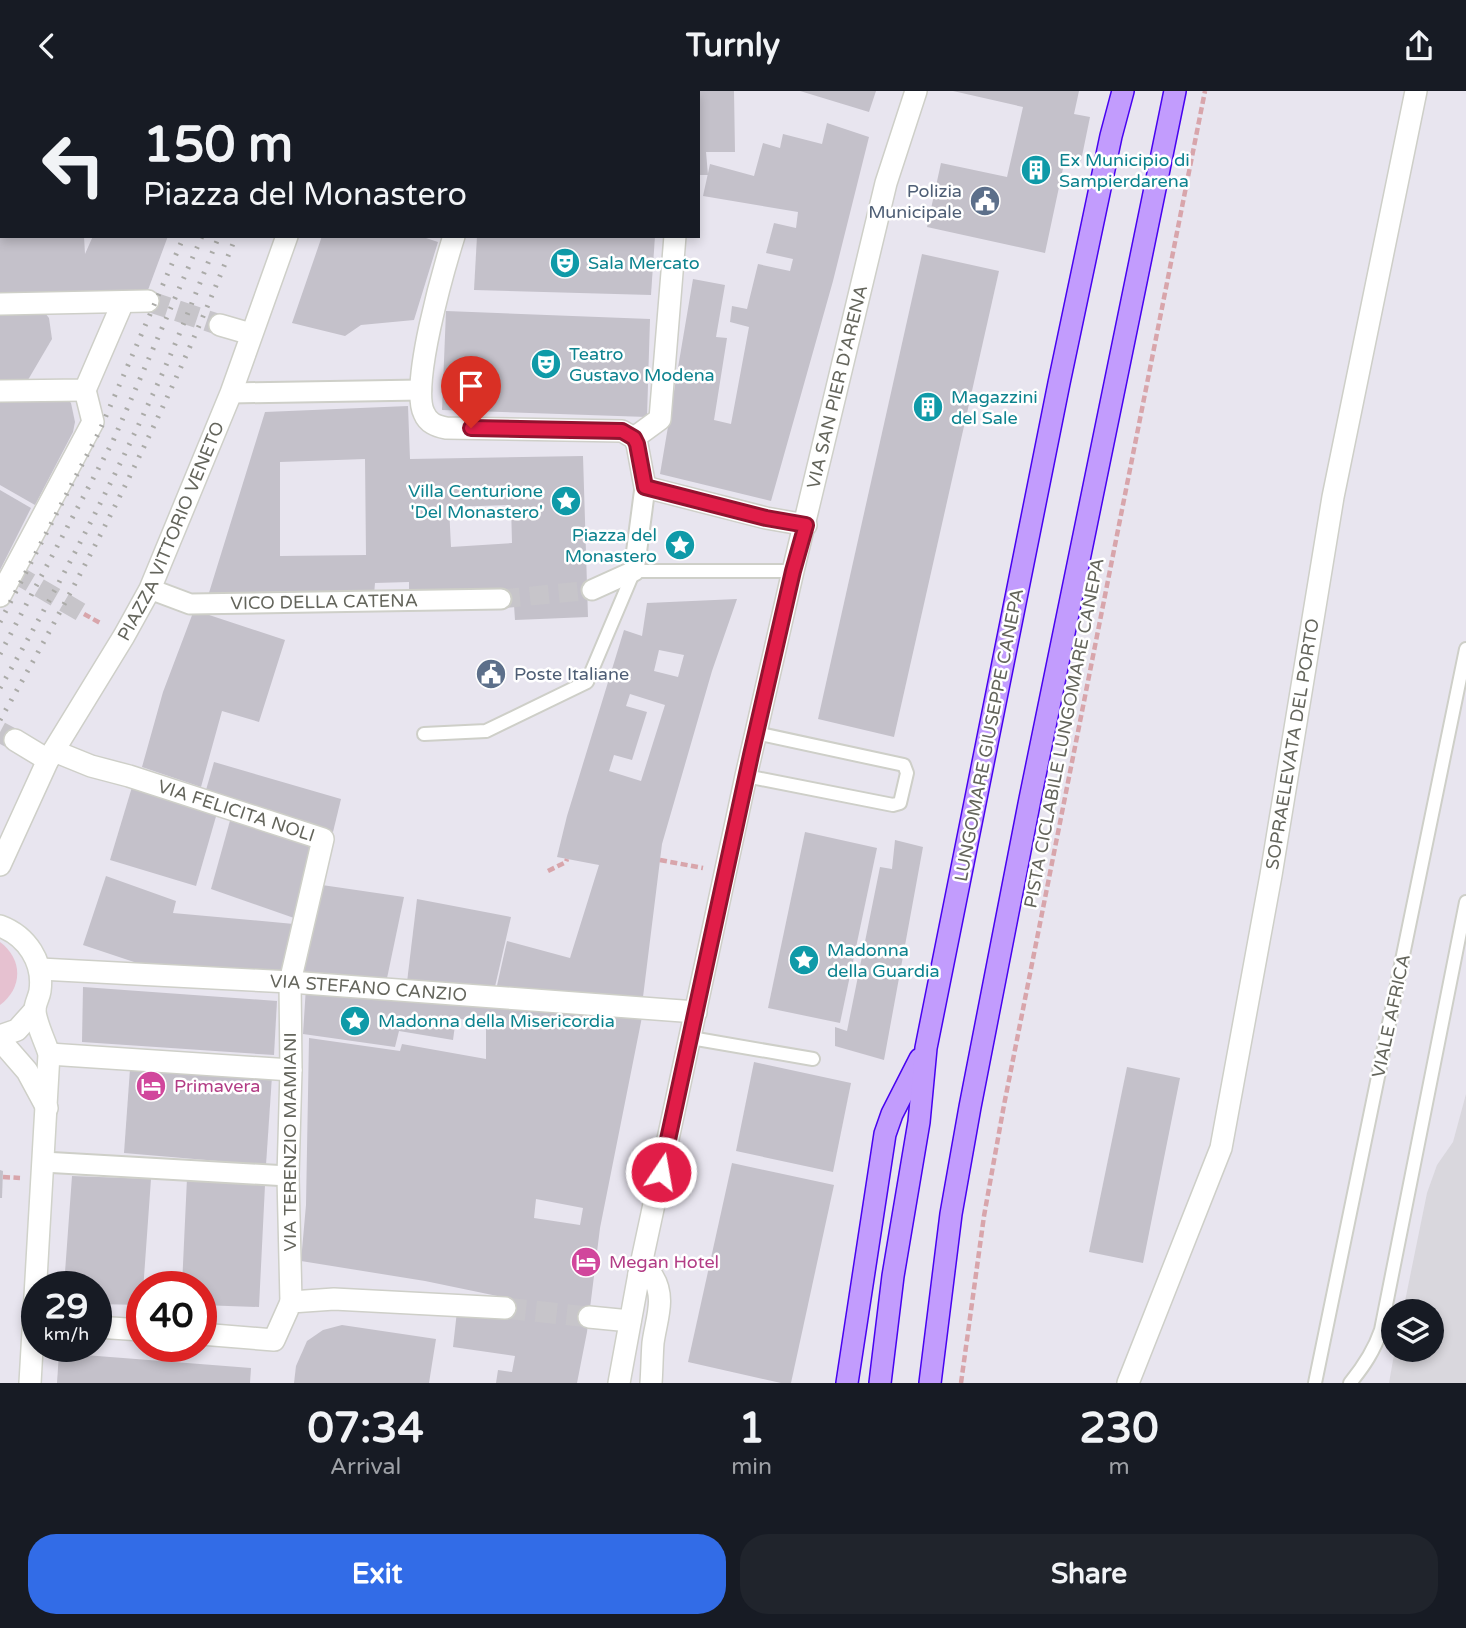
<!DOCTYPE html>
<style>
:root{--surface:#171b24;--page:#20242c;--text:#f1f3f6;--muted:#9ea1a6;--accent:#326ce7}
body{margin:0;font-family:"Varela Round",sans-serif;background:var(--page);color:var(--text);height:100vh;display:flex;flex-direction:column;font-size:26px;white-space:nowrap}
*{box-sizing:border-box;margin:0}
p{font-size:23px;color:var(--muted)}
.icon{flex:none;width:38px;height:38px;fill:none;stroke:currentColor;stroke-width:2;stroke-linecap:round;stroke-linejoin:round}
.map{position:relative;height:1292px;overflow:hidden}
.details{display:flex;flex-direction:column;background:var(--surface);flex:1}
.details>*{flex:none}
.top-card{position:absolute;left:0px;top:0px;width:700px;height:147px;box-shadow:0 4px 10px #0003;background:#171b24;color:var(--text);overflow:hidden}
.tools{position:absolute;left:1381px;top:1208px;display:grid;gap:14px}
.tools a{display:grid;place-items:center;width:63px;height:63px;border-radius:50%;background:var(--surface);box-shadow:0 4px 10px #0003;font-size:35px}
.speed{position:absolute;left:21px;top:1180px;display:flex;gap:14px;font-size:35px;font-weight:700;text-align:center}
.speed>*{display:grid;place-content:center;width:91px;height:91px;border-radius:50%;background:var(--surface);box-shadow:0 4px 10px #0003;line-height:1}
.speed small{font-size:18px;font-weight:400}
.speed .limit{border:10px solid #d22;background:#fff;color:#111}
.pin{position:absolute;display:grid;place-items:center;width:60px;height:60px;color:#fff;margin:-72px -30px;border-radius:50% 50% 50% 0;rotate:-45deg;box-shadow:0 0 7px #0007}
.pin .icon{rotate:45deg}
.me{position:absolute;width:77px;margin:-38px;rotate:12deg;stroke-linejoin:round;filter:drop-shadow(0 0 5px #0008)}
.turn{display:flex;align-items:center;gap:24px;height:147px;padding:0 28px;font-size:32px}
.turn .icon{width:91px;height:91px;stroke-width:2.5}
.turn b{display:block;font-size:49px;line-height:60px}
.eta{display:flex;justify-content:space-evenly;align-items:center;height:119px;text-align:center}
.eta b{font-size:42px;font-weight:700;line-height:49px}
.button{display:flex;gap:14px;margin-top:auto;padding:14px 28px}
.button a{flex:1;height:80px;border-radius:28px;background:var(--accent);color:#fff;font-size:28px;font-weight:700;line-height:80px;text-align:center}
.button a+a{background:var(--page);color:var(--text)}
header{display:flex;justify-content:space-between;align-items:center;height:91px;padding:0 28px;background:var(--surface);font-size:32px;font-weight:700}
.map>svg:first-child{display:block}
</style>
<header><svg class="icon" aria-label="back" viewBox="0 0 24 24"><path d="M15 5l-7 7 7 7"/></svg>Turnly<svg class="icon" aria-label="share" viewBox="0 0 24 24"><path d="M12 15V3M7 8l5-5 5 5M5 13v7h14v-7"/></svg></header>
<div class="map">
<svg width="1466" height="1292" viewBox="0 0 1466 1292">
<rect width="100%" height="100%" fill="#e8e5ef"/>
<path fill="#d9d7dd" d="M1466,1003V1292H1389L1395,1258H1432V1220H1403L1427,1102L1437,1074L1453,1051Z"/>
<path fill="#e6c1d0" d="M0,851C23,868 23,897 0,914Z"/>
<g fill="#c4c1ca" fill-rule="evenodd">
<path d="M698,0H734L735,61H706L708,84H698Z"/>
<path d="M800,0H876L869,21Z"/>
<path d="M953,0H1079L1074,23L1090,26L1081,70L1065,68L1045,162L927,136L941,72L1007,86L1023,16Z"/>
<path d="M827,32L869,46L833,190L771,410L660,383L693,188L725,194L716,246L727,247L714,329L731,333L749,236L730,231L732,215L747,218L758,173L790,180L793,168L766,162L774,132L796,137L798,121L703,105L710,73L754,85L763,52L780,57L783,43L822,53Z"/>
<path d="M0,145H84L85,163L93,145H168L148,199L85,200L86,207L0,208Z"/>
<path d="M322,145H420L438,151L414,229L361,234L345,245L292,232Z"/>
<path d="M477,145H655L651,204L474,199Z"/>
<path d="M922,163L999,180L894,646L818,628Z"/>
<path d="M0,220L45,222L49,227L52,248L25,294H0Z"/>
<path d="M446,220L650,228L647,326L442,319Z"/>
<path d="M0,305H65L71,312L75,331L73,341L35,414L0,394Z"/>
<path d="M408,315L410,368L583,365L588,526L515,529L513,499L409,502V491L375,492L374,504L208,505L265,321ZM365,368L366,464L280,465V371ZM511,414L512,452L451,456L449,416Z"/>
<path d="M0,399L31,417L0,479Z"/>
<path d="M737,508L712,580L662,753L643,906L496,899L507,850L570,867L599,774L557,766L567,725L624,539L642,545L647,512ZM659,559L684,564L678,586L654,580ZM630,603L665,614L641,690L609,680L614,664L632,669L647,621L626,615Z"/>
<path d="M194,519L285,549L259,631L222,620L201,696L142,676L163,601Z"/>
<path d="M214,671L341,708L333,741L206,699Z"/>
<path d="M132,696L217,722L196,795L110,769Z"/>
<path d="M231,726L311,753L294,827L211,798Z"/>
<path d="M805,741L877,757L840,932L768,917Z"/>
<path d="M895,749L923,756L884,969L835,955V936L847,940L880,776L892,778Z"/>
<path d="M106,785L176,810L173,822L294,833L281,883L158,879L83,854Z"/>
<path d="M322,794L404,806L386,892L300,883Z"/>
<path d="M417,808L511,826L494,900L407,891Z"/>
<path d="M83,896L277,910L274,964L82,951Z"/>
<path d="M306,896L642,926L600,1137L587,1241L577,1292H496L498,1279L512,1281L515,1265L453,1256L457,1220L507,1207L425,1190L301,1170L306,1114L309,947L400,960L402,953L486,968V933L456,927L453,949L399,940L395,956L303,943ZM536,1108L583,1117L580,1134L534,1127Z"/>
<path d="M754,971L851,992L833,1081L736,1060Z"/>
<path d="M1127,976L1180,987L1143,1172L1089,1161Z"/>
<path d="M130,978L272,985L266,1074L124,1062Z"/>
<path d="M732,1072L834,1094L791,1292H781L688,1271Z"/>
<path d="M0,1079L3,1080L2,1107H0Z"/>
<path d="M72,1085L151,1088L142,1214L96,1213V1195H64Z"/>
<path d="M187,1087L265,1094L259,1216L201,1214V1195H182Z"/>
<path d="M342,1234L436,1248L429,1292H294L296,1275L307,1250L323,1239Z"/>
<path d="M59,1262L251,1277L250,1292H57Z"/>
</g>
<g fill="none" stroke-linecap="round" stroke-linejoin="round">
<g stroke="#c7c5ca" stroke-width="19" stroke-dasharray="19 10" stroke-linecap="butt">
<path d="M14,482L84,523"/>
<path d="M501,508L592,499"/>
</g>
<g stroke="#c7c5ca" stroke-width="21" stroke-dasharray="21 10" stroke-linecap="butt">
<path d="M148,210L220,234"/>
<path d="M0,641L15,649"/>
<path d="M505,1217L589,1226"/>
</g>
<g stroke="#cecfc8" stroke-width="16">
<g id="service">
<path d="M424,643L486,640L587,591L634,480H793"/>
<path d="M746,685L893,714L900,712L907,682L904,674L756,642"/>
<path d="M692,942L691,947L813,968"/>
<path d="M1315,1292L1466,558"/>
<path d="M1350,1292C1364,1275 1374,1260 1381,1239L1466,811"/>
</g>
</g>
<g stroke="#cecfc8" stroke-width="23">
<g id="pedestrian">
<path d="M231,302L421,299"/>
<path id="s1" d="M150,498L190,513L501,508"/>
<path d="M592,499L634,480L645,396"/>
<path d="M43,1071L288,1085"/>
</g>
</g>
<g stroke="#cecfc8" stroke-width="24">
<g id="minor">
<path d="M498,2V0"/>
<path d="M454,145C444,177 410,295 424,322C428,332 436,335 446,337L622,340L634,347L637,353L645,396L766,427L806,434"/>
<path d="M0,213L148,210"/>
<path d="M220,234L251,243"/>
<path d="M0,300L85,299L123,211"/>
<path d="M634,347L660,328L675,145"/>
<path d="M0,505L93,331L85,299"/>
<path d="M15,649L48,669"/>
<path id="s2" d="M54,660L91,675L129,685L323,748L290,891L291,979L288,1085L291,1211"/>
<path id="s3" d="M40,878L290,891L696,921"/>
<path d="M0,949L27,980L47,1017"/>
<path d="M49,963L291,979"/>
<path d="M589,1226L630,1230"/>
<path d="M96,1236L142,1239"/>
<path d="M201,1243L274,1249L291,1211L334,1208L505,1217"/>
<path id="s4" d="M1128,1292L1221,1057L1271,784L1333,406L1416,0"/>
</g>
</g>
<g stroke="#cecfc8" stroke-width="24">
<g id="tertiary">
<path d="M337,2V0"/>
<path id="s5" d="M0,774L48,669L124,545L150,498L231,302L287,145"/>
<path d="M0,945L17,939L35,919"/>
<path d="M639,1183L653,1186C666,1207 656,1229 653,1252C652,1265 652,1279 651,1292"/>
<path id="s6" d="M619,1292L639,1183L746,685L793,480L886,92L916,0"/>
</g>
</g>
<g stroke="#d0d2ca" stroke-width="24">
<path id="secondary" d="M0,835C27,845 44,871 40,900C39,907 34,914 35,921C37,935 45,950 49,963L30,1292"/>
</g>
<g stroke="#4803f0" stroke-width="24">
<g id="trunk">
<path d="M847,1292L885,1043L892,1023L920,968"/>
<path d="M880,1292L893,1185L919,1031L926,957L1059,292L1111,45L1123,0"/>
<path d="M930,1292L951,1123L970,1016L1030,708L1175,0"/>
</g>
</g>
<g stroke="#d8a5ab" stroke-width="4.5" stroke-dasharray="7 3.5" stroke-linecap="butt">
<path d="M84,523L102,533"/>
<path d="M660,769L703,777"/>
<path d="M548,780L566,771L567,768"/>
<path d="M3,1086L20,1087"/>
<path d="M961,1292L984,1125L1004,1014L1205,0"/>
</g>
<use href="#service" stroke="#fff" stroke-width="12"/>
<use href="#pedestrian" stroke="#fff" stroke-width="19"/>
<use href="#minor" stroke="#fff" stroke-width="21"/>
<use href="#tertiary" stroke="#fff" stroke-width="21"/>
<use href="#secondary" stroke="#fff" stroke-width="21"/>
<use href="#trunk" stroke="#c29cfd" stroke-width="21"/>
<g stroke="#ababa8" stroke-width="5" stroke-dasharray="2 9" stroke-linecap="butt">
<path d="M239,2L240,0"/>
<path d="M257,2L258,0"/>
<path d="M274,2L275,0"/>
<path d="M290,2L291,0"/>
<path d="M0,531L99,341L184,145"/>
<path d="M0,563L113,350L202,145"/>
<path d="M0,597C55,502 107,403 153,303C177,252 197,198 219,145"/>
<path d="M0,629C89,473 170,313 236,145"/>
</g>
</g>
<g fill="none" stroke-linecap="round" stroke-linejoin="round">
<g stroke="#92132f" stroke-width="18">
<path id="route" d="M471,337L622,340L634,347L637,353L645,396L766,427L806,434L793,480L751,664L661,1081"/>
</g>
<use href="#route" stroke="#e11d48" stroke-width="12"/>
</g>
<defs>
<g id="building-disc" transform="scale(1.575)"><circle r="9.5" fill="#0f9aa8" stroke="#fff"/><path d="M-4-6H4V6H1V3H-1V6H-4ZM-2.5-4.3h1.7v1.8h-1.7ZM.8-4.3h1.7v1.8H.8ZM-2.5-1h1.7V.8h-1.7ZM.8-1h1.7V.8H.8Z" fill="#fff"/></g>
<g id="civic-disc" transform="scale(1.575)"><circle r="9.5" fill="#5c6f8a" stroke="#fff"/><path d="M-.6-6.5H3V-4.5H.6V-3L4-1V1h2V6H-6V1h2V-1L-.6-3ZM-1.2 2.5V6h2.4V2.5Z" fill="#fff"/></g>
<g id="theatre-disc" transform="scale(1.575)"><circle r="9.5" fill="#0f9aa8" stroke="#fff"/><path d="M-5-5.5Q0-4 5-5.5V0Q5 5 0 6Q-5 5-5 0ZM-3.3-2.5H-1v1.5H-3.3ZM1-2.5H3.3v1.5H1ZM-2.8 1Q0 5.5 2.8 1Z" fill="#fff"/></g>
<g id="sight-disc" transform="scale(1.575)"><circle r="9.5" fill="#0f9aa8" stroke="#fff"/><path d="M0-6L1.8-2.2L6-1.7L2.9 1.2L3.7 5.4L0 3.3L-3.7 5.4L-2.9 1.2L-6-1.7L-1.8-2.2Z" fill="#fff"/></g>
<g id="hotel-disc" transform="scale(1.575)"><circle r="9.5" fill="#d1479c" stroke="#fff"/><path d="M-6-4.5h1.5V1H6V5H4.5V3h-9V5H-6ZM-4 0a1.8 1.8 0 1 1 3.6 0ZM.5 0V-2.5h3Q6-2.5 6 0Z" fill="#fff"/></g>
</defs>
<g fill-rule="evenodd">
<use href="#building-disc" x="1036" y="79"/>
<use href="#civic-disc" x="985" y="110"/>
<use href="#theatre-disc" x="565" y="172"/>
<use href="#theatre-disc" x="546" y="273"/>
<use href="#building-disc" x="928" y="316"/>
<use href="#sight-disc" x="566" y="410"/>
<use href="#sight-disc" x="680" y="454"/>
<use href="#civic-disc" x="491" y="583"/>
<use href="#sight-disc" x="804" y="869"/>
<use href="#sight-disc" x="355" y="930"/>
<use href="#hotel-disc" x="151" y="995"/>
<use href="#hotel-disc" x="586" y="1171"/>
</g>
<g text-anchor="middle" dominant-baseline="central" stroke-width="5" stroke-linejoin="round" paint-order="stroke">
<g font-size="18" fill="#0d838f" stroke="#fff" text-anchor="start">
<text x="1059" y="69">Ex Municipio di<tspan x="1059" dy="21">Sampierdarena</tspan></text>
<text x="588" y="172">Sala Mercato</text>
<text x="569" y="263">Teatro<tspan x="569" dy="21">Gustavo Modena</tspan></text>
<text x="951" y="306">Magazzini<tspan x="951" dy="21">del Sale</tspan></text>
<text x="543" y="400" text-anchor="end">Villa Centurione<tspan x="543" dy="21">'Del Monastero'</tspan></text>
<text x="657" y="444" text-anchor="end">Piazza del<tspan x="657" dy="21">Monastero</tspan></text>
<text x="827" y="859">Madonna<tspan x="827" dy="21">della Guardia</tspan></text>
<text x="378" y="930">Madonna della Misericordia</text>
</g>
<g font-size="18" fill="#4e5e75" stroke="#fff" text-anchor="end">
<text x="962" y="100">Polizia<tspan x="962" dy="21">Municipale</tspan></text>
<text x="514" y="583" text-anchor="start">Poste Italiane</text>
</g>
<g font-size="18" fill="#64655c" stroke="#fff">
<text stroke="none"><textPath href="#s6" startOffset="1020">VIA SAN PIER D'ARENA</textPath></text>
<text stroke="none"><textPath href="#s5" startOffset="376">PIAZZA VITTORIO VENETO</textPath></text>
<text stroke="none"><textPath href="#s1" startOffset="177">VICO DELLA CATENA</textPath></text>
<text transform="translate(1064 642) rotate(-79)">PISTA CICLABILE LUNGOMARE CANEPA</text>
<text transform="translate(989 644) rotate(-79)">LUNGOMARE GIUSEPPE CANEPA</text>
<text stroke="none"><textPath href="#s4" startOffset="663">SOPRAELEVATA DEL PORTO</textPath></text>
<text stroke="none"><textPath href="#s2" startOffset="192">VIA FELICITA NOLI</textPath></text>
<text stroke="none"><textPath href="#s3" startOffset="329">VIA STEFANO CANZIO</textPath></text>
<text transform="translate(1391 925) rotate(-78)">VIALE AFRICA</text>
<text transform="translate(290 1051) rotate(-90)">VIA TERENZIO MAMIANI</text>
</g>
<g font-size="18" fill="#b23c85" stroke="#fff" text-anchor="start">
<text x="174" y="995">Primavera</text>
<text x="609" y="1171">Megan Hotel</text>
</g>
</g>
</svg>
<div class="tools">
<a><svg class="icon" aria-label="layers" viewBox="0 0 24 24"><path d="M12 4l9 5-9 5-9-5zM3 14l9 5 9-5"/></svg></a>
</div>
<div class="speed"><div>29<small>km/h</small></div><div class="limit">40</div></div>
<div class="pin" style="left:471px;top:337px;background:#d93025"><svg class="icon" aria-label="arrive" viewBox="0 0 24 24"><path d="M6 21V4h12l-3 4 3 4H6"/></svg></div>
<svg class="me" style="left:661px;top:1081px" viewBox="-20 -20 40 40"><circle r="17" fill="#e11d48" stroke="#fff" stroke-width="3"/><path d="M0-11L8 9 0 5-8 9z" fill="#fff"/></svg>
<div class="top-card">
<div class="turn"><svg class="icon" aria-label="left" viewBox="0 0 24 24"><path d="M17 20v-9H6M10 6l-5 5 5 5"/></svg><div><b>150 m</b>Piazza del Monastero</div></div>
</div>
</div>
<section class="details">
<div class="eta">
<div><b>07:34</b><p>Arrival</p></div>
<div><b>1</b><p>min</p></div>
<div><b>230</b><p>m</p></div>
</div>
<div class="button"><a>Exit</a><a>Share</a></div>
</section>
